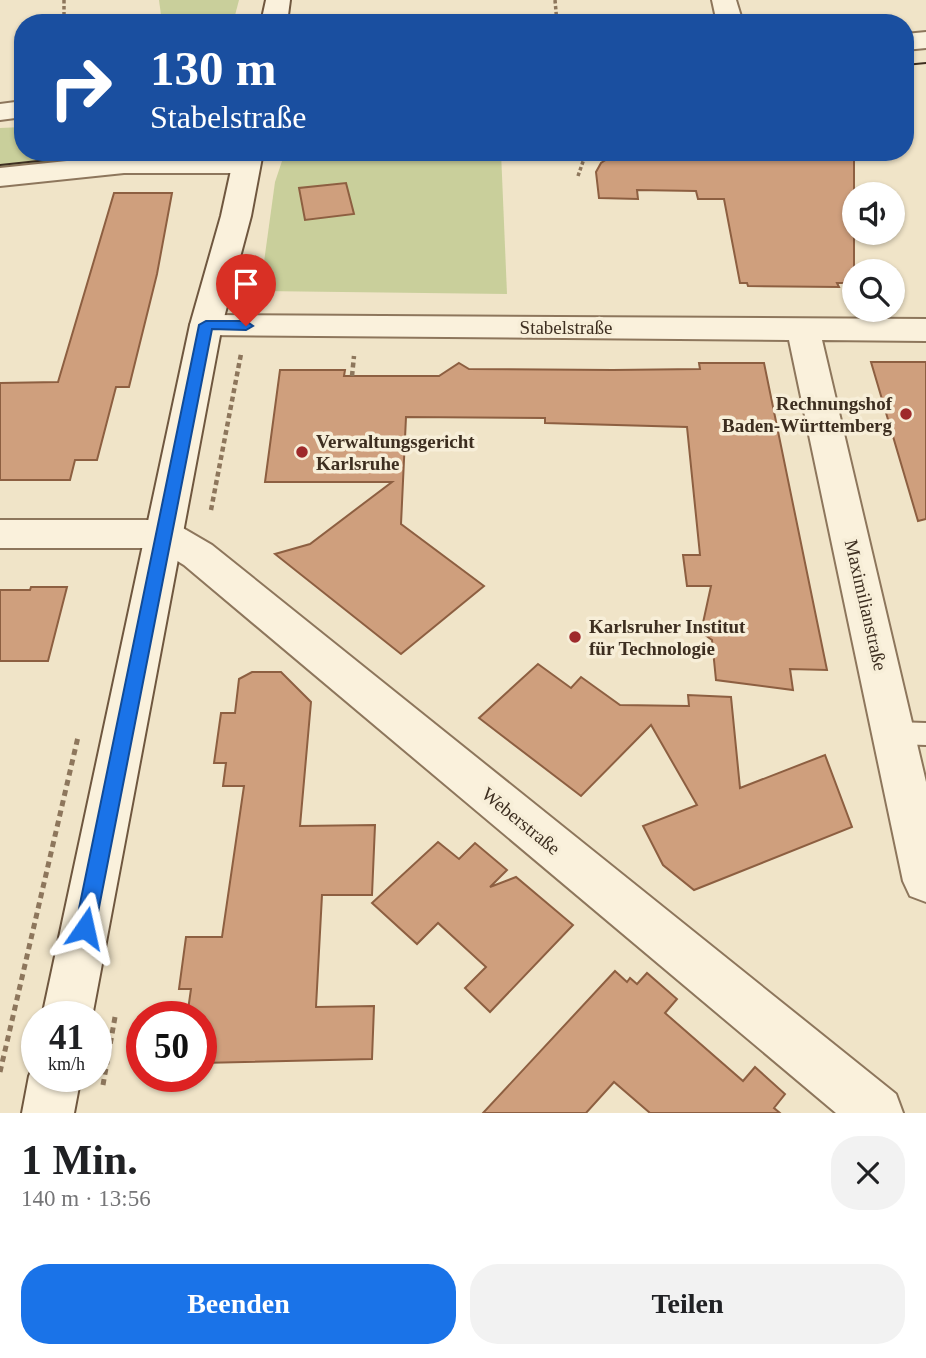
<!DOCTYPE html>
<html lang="de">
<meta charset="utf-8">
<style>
:root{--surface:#fff;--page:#f2f2f2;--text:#202124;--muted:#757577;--accent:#1a73e8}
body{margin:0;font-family:"Times New Roman",serif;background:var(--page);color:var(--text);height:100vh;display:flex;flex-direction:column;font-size:26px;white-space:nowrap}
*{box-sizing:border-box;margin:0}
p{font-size:23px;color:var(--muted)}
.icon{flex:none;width:38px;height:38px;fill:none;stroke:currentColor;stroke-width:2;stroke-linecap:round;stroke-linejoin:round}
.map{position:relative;height:1113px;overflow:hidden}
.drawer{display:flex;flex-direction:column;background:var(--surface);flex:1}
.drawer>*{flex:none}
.banner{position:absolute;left:14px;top:14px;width:900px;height:147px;border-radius:28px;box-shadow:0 2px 5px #0004;background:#1a4fa0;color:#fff;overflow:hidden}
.buttons{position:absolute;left:842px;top:182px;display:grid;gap:14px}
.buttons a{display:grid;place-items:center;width:63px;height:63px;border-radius:50%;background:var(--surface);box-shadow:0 2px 5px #0004;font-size:35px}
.speed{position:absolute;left:21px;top:1001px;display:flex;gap:14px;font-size:35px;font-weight:700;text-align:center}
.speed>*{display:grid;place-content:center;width:91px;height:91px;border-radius:50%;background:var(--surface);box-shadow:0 2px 5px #0004;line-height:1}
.speed small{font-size:18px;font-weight:400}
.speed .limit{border:10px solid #d22;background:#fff;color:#111}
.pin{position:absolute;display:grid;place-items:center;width:60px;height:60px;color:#fff;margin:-72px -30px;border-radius:50% 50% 50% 0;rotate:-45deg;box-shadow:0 0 7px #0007}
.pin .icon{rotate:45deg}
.me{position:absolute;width:77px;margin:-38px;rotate:11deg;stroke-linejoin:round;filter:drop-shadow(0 0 5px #0008)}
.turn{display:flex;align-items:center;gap:24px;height:147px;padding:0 21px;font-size:32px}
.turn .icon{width:91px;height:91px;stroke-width:2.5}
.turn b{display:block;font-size:49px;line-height:60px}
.round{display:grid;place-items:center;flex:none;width:74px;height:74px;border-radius:28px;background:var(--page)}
.headline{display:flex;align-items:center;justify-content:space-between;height:119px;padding:0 21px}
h1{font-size:42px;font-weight:800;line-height:52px}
.primary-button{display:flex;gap:14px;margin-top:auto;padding:14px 21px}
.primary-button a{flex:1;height:80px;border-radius:28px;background:var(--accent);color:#fff;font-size:28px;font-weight:800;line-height:80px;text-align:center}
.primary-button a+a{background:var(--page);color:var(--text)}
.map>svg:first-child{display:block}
</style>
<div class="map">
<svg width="926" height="1113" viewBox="0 0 926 1113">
<rect width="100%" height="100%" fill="#f0e4c8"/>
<g fill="#c9cf9b">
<path d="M159,0H239L233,23H162Z"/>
<path d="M23,127V152H208L207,158L0,171V128Z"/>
<path d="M285,152H501L507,294L260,291L275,182Z"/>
</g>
<g fill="#cf9f7d" stroke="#8d5f41" stroke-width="2">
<path d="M618,152H631L632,155L728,156L727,152H794V155L854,156V283H837L839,287L748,286L747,283H740L724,199H698L696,191L637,190L638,199L599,198L596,172L601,163Z"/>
<path d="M346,183L354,214L305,220L299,188Z"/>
<path d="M114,193H172L157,274L129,387H116L97,460H75L70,480H0V383L58,382Z"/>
<path d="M871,362H926V519L918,521Z"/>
<path d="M459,363L469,369L613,370L700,369L699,363H764L827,670L790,669L793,690L716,680L712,640L701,632L711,586H687L683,555H700L687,427L545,423V418L406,417L401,524L484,586L401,654L275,554L310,544L392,482H265L280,370H345L344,376H439Z"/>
<path d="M31,587H67L48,661H0V590H30Z"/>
<path d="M538,664L571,688L581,677L620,705L689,706L688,695L731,697L740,788L825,755L852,827L694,890L663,865L643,826L697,805L651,725L581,796L479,718Z"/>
<path d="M252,672H281L311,702L300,826L375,825L372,895H322L316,1007L374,1006L372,1059L201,1063V1017H187L191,989H179L186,937H222L244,786H223L226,763H214L221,713H235L239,679Z"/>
<path d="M438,842L459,859L475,843L507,870L490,887L516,877L573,925L490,1012L465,988L486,967L438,923L417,944L372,903Z"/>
<path d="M615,971L627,982L630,978L637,984L647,973L677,999L665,1013L743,1081L755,1067L785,1094L774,1108L780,1113H650L614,1082L586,1113H483Z"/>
</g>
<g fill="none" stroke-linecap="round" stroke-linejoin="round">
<g stroke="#8d765c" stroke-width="4">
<path id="lane" d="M895,722L926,723V745L895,744L885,741L881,733L885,725Z"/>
</g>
<g stroke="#8d765c" stroke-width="4">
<g id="street">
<path d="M712,0H736L743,23H717Z"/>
<path d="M926,32V48L905,50V34Z"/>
<path d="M23,101V117L0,120V104Z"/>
<path d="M124,155H246L256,158L260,164L256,170L246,173H124L0,186V168Z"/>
<path d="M206,315L926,319V341L822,340L926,782V902L910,896L903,881L789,340L206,335L194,332L190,325L194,318Z"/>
<path d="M0,520H163L176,524L212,545L896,1094L903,1113H836L184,565L156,548H0Z"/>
</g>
</g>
<g stroke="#6f573f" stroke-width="4">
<g id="secondary">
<path d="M266,0H290L287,23H261Z"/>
<path d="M235,152H263L251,216L222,325L92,1017H42L190,325L221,216Z"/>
<path d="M37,1058V1076H81L74,1113H22L29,1076Z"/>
</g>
</g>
<g stroke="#8d765c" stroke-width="3.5" stroke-dasharray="3.5 2.5" stroke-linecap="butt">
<path d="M64,0V23"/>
<path d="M555,0L557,23"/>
<path d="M558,153L595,152"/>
<path d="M578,176L586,153"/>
</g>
<g stroke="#8d765c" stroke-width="4.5" stroke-dasharray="5 3.5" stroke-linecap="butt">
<path d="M352,376L354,356"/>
<path d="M211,510L241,354"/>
</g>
<g stroke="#8d765c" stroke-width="5" stroke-dasharray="6 4.5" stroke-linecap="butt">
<path d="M0,1072L78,737"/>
<path d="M103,1085L115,1017"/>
</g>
<use href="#lane" fill="#faf1dc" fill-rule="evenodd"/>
<use href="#street" fill="#faf1dc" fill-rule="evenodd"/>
<use href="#secondary" fill="#faf1dc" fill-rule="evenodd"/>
<g stroke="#3d2e20" stroke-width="2">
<path d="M905,65L926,63"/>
<path d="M0,165L123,152"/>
</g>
</g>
<path fill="#1a73e8" stroke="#114b97" stroke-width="2" d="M206,321H246L253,326L246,330L212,329L95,928L92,934L85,937L78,934L75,928L199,325Z"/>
<g fill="#9e2a2b" stroke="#f7eed8" stroke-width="2.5">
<circle cx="906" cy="414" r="7"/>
<circle cx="302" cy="452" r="7"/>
<circle cx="575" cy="637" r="7"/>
</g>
<g text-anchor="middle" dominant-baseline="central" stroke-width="7" stroke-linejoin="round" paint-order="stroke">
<g font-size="19" fill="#3d2e20" stroke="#f7eed8">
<text x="566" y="327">Stabelstraße</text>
<text transform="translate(866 605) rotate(77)">Maximilianstraße</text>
<text transform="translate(521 821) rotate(39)">Weberstraße</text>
</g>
<g font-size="19" font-weight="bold" fill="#3d2e20" stroke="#f7eed8" text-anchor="start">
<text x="892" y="403" text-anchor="end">Rechnungshof<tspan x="892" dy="22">Baden-Württemberg</tspan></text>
<text x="316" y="441">Verwaltungsgericht<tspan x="316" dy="22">Karlsruhe</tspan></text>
<text x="589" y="626">Karlsruher Institut<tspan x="589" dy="22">für Technologie</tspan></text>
</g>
</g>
</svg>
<div class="buttons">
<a><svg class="icon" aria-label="sound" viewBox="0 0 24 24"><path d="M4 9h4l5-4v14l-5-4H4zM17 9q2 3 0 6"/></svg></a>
<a><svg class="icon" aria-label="search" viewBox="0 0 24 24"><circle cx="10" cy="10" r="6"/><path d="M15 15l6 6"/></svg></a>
</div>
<div class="speed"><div>41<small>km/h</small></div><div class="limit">50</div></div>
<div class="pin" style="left:246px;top:326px;background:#d93025"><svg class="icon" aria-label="arrive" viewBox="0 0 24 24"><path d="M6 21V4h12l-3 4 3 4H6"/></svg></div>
<svg class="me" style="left:85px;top:928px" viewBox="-20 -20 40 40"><path d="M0-17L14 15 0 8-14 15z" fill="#1a73e8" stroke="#fff" stroke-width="4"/></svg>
<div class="banner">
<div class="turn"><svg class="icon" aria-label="right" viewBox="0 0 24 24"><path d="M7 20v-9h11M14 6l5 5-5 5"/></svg><div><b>130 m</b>Stabelstraße</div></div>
</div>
</div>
<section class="drawer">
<div class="headline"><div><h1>1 Min.</h1><p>140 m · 13:56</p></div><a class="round"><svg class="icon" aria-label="close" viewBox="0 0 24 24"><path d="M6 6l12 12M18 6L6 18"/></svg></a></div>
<div class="primary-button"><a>Beenden</a><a>Teilen</a></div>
</section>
